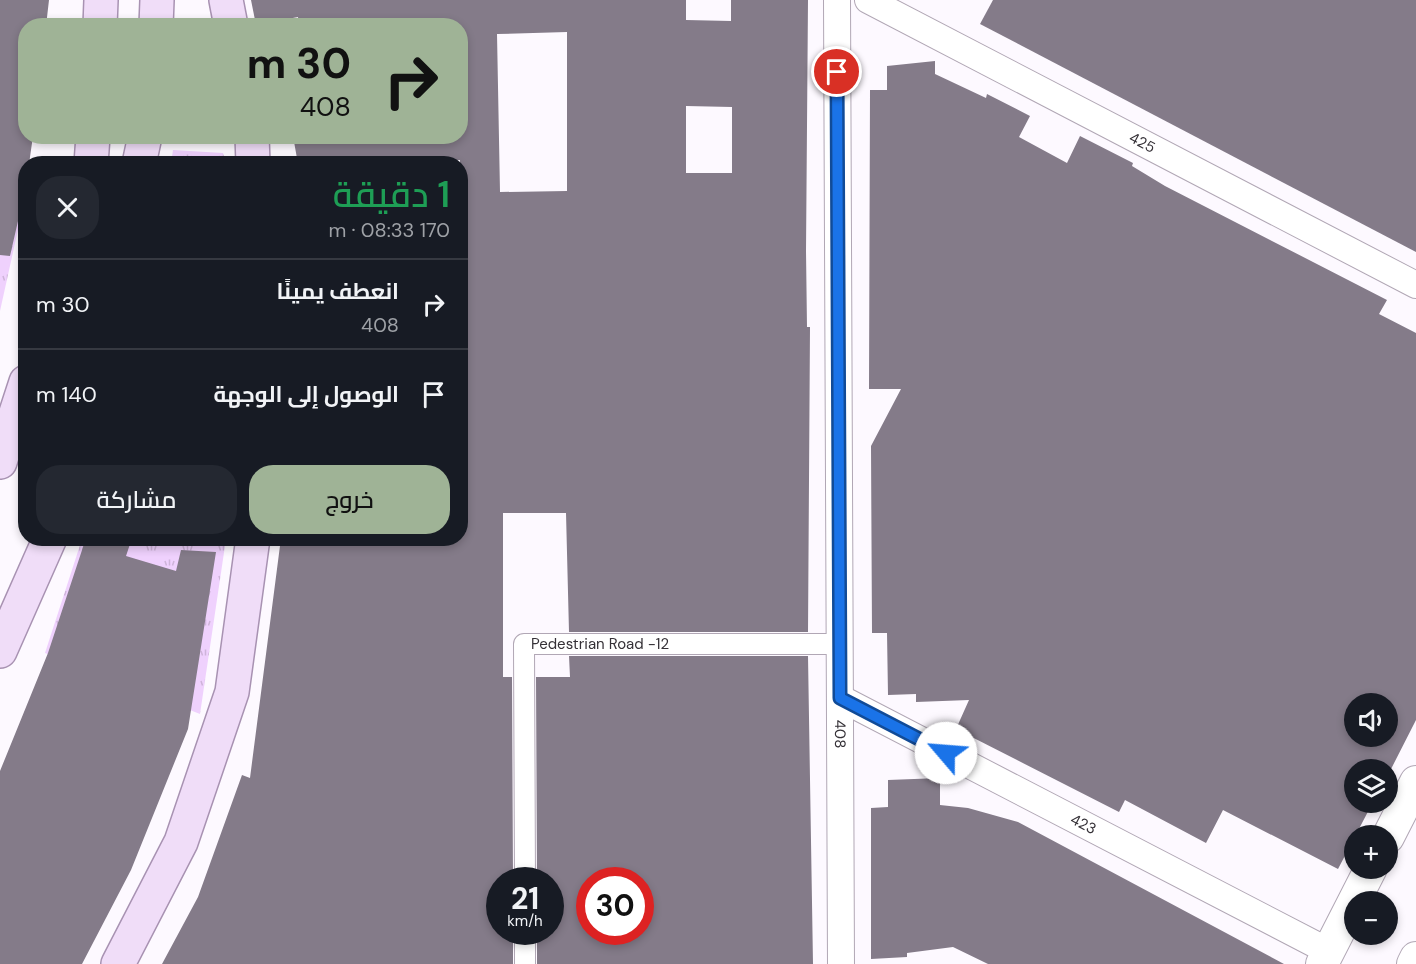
<!DOCTYPE html>
<html lang="ar">
<meta charset="utf-8">
<style>
:root{--surface:#171b24;--page:#242831;--text:#f1f3f6;--muted:#9ea1a6;--line:#363941;--accent:#9fb396}
body{margin:0;font-family:"DM Sans",Cairo,sans-serif;background:var(--page);color:var(--text);direction:rtl;height:100vh;display:flex;flex-direction:column;font-size:22px;white-space:nowrap}
*{box-sizing:border-box;margin:0}
p{font-size:20px;color:var(--muted)}
.icon{flex:none;width:33px;height:33px;fill:none;stroke:currentColor;stroke-width:2;stroke-linecap:round;stroke-linejoin:round}
.map{position:relative;flex:1;overflow:hidden;direction:ltr}
.details{position:absolute;left:18px;top:156px;width:450px;height:390px;display:flex;flex-direction:column;background:var(--surface);border-radius:24px;box-shadow:0 3px 9px #0003;direction:rtl}
.details>*{flex:none}
.banner{position:absolute;left:18px;top:18px;width:450px;height:126px;border-radius:24px;box-shadow:0 3px 9px #0003;direction:rtl;background:#9fb396;color:#111;overflow:hidden}
.fabs{position:absolute;left:1344px;top:693px;display:grid;gap:12px}
.fabs a{display:grid;place-items:center;width:54px;height:54px;border-radius:50%;background:var(--surface);box-shadow:0 3px 9px #0003;font-size:30px}
.speed{position:absolute;left:486px;top:867px;display:flex;gap:12px;font-size:30px;font-weight:700;text-align:center}
.speed>*{display:grid;place-content:center;width:78px;height:78px;border-radius:50%;background:var(--surface);box-shadow:0 3px 9px #0003;line-height:1}
.speed small{font-size:15px;font-weight:400}
.speed .limit{border:9px solid #d22;background:#fff;color:#111}
.pin{position:absolute;display:grid;place-items:center;width:51px;height:51px;color:#fff;margin:-26px;border:3px solid #fff;border-radius:50%;box-shadow:0 2px 6px #0007}
.me{position:absolute;width:66px;margin:-33px;rotate:297deg;stroke-linejoin:round;filter:drop-shadow(0 0 4px #0008)}
.turn{display:flex;align-items:center;gap:21px;height:126px;padding:0 18px;font-size:27px}
.turn .icon{width:78px;height:78px;stroke-width:2.5}
.turn b{display:block;font-size:42px;line-height:51px}
.round{display:grid;place-items:center;flex:none;width:63px;height:63px;border-radius:24px;background:var(--page)}
.headline{display:flex;align-items:center;justify-content:space-between;height:102px;padding:0 18px}
h1{font-size:36px;font-weight:600;line-height:45px;color:#1e9e55}
.cta{display:flex;gap:12px;margin-top:auto;padding:12px 18px}
.cta a{flex:1;height:69px;border-radius:24px;background:var(--accent);color:#111;font-size:24px;font-weight:600;line-height:69px;text-align:center}
.cta a+a{background:var(--page);color:var(--text)}
ul{padding:0;list-style:none}
li{display:flex;align-items:center;gap:18px;height:90px;padding:0 18px;border-top:2px solid var(--line)}
li div{flex:1}
li b{display:block;font-size:22px}
li em{font-style:normal}
.map>svg:first-child{display:block}
</style>
<div class="map">
<svg width="1416" height="964" viewBox="0 0 1416 964">
<defs>
<pattern id="park-tufts" width="24" height="20" patternUnits="userSpaceOnUse" patternTransform="scale(1.5)"><rect width="24" height="20" fill="#efd1fd"/><path d="M3 7l-1-3M5 7V3M7 7l1-3M15 17l-1-3M17 17v-4M19 17l1-3" fill="none" stroke="#ceb4d9"/></pattern>
</defs>
<rect width="100%" height="100%" fill="#fdf9ff"/>
<g fill="url(#park-tufts)">
<path d="M173,150L223,153L226,163H171Z"/>
<path d="M0,176L26,181L25,198L0,311Z"/>
<path d="M82,539H226L200,714L45,653Z"/>
</g>
<g fill="#847b89" fill-rule="evenodd">
<path d="M0,0H49L46,26H26V136H33L29,164H26V186L10,256L0,255Z"/>
<path d="M251,0H686V20L731,21V0H808L806,251L807,327H810L808,632H569L566,513H503V677H512L513,880H500V932H513V964H162L198,897L242,775L250,778L281,538H460V160L338,163V157L298,164L293,136H460V26H299L298,17L256,25ZM567,32V191L500,192L497,34ZM686,106L732,107V173H686Z"/>
<path d="M993,0H1416V252L980,24Z"/>
<path d="M935,61V74L986,98L987,94L1030,116L1019,137L1067,163L1080,136L1133,163L1132,166L1165,186L1387,300L1379,314L1416,333V720L1388,775V770H1354V802H1373L1338,869L1223,810L1206,843L1125,800L1119,812L956,729L969,700L916,702V694L888,695L887,633H872L871,446L901,389H869L870,90H887V66ZM1354,704H1388V736H1354Z"/>
<path d="M86,538H132L126,556L176,571L181,550L216,552L188,729L131,870L82,964H0V771L48,653Z"/>
<path d="M569,656H808L813,964H537V932H550V880H537L536,677H570ZM590,880H640V932H590Z"/>
<path d="M940,778V805L968,808L1018,822L1284,964H988L953,947L907,953V957L871,959V808L888,807V780Z"/>
</g>
<g fill="none" stroke-linecap="round" stroke-linejoin="round">
<g stroke="#b1a7b5" stroke-width="22">
<g id="pedestrian">
<path id="s1" d="M525,880L524,644H840"/>
<path d="M525,932V964"/>
</g>
</g>
<g stroke="#b1a7b5" stroke-width="28">
<g id="minor">
<path id="s2" d="M837,0L841,964"/>
<path id="s3" d="M868,0L1416,285"/>
<path id="s4" d="M840,698L1328,951"/>
</g>
</g>
<g stroke="#b1a7b5" stroke-width="34">
<g id="tertiary">
<path d="M1388,837L1416,782"/>
<path d="M1322,964L1371,868"/>
<path d="M1413,964L1416,958"/>
</g>
</g>
<g stroke="#a892b2" stroke-width="36">
<g id="primary">
<path d="M226,0L231,26"/>
<path d="M100,26L101,0"/>
<path d="M156,26L157,0"/>
<path d="M252,136L253,164"/>
<path d="M91,164L93,136"/>
<path d="M139,164L145,136"/>
<path d="M0,462L26,382"/>
<path d="M0,651L50,538"/>
<path d="M118,964L181,842L232,692L253,538"/>
</g>
</g>
<use href="#pedestrian" stroke="#fff" stroke-width="20"/>
<use href="#minor" stroke="#fff" stroke-width="26"/>
<use href="#tertiary" stroke="#fff" stroke-width="32"/>
<use href="#primary" stroke="#f0ddf8" stroke-width="33"/>
</g>
<g fill="none" stroke-linecap="round" stroke-linejoin="round">
<g stroke="#114b97" stroke-width="15">
<path id="route" d="M837,72L840,698L946,753"/>
</g>
<use href="#route" stroke="#1a73e8" stroke-width="10"/>
</g>
<g text-anchor="middle" dominant-baseline="central" stroke-width="5" stroke-linejoin="round" paint-order="stroke">
<g font-size="15" fill="#353137" stroke="#fff">
<text stroke="none"><textPath href="#s3" startOffset="309">425</textPath></text>
<text stroke="none"><textPath href="#s1" startOffset="312">Pedestrian Road -12</textPath></text>
<text stroke="none"><textPath href="#s2" startOffset="734">408</textPath></text>
<text stroke="none"><textPath href="#s4" startOffset="274">423</textPath></text>
</g>
</g>
</svg>
<div class="fabs">
<a><svg class="icon" aria-label="sound" viewBox="0 0 24 24"><path d="M4 9h4l5-4v14l-5-4H4zM17 9q2 3 0 6"/></svg></a>
<a><svg class="icon" aria-label="layers" viewBox="0 0 24 24"><path d="M12 4l9 5-9 5-9-5zM3 14l9 5 9-5"/></svg></a>
<a>+</a>
<a>−</a>
</div>
<div class="speed"><div>21<small>km/h</small></div><div class="limit">30</div></div>
<div class="pin" style="left:837px;top:72px;background:#d93025"><svg class="icon" aria-label="arrive" viewBox="0 0 24 24"><path d="M6 21V4h12l-3 4 3 4H6"/></svg></div>
<svg class="me" style="left:946px;top:753px" viewBox="-20 -20 40 40"><circle r="19" fill="#fff"/><path d="M0-13L10 11 0 6-10 11z" fill="#1a73e8"/></svg>
<div class="banner">
<div class="turn"><svg class="icon" aria-label="right" viewBox="0 0 24 24"><path d="M7 20v-9h11M14 6l5 5-5 5"/></svg><div><b>30 m</b>408</div></div>
</div>
<section class="details">
<div class="headline"><div><h1>1 دقيقة</h1><p>170 m · 08:33</p></div><a class="round"><svg class="icon" aria-label="close" viewBox="0 0 24 24"><path d="M6 6l12 12M18 6L6 18"/></svg></a></div>
<ul>
<li><svg class="icon" aria-label="right" viewBox="0 0 24 24"><path d="M7 20v-9h11M14 6l5 5-5 5"/></svg><div><b>انعطف يمينًا</b><p>408</p></div><em>30 m</em></li>
<li><svg class="icon" aria-label="arrive" viewBox="0 0 24 24"><path d="M6 21V4h12l-3 4 3 4H6"/></svg><div><b>الوصول إلى الوجهة</b></div><em>140 m</em></li>
</ul>
<div class="cta"><a>خروج</a><a>مشاركة</a></div>
</section>
</div>
